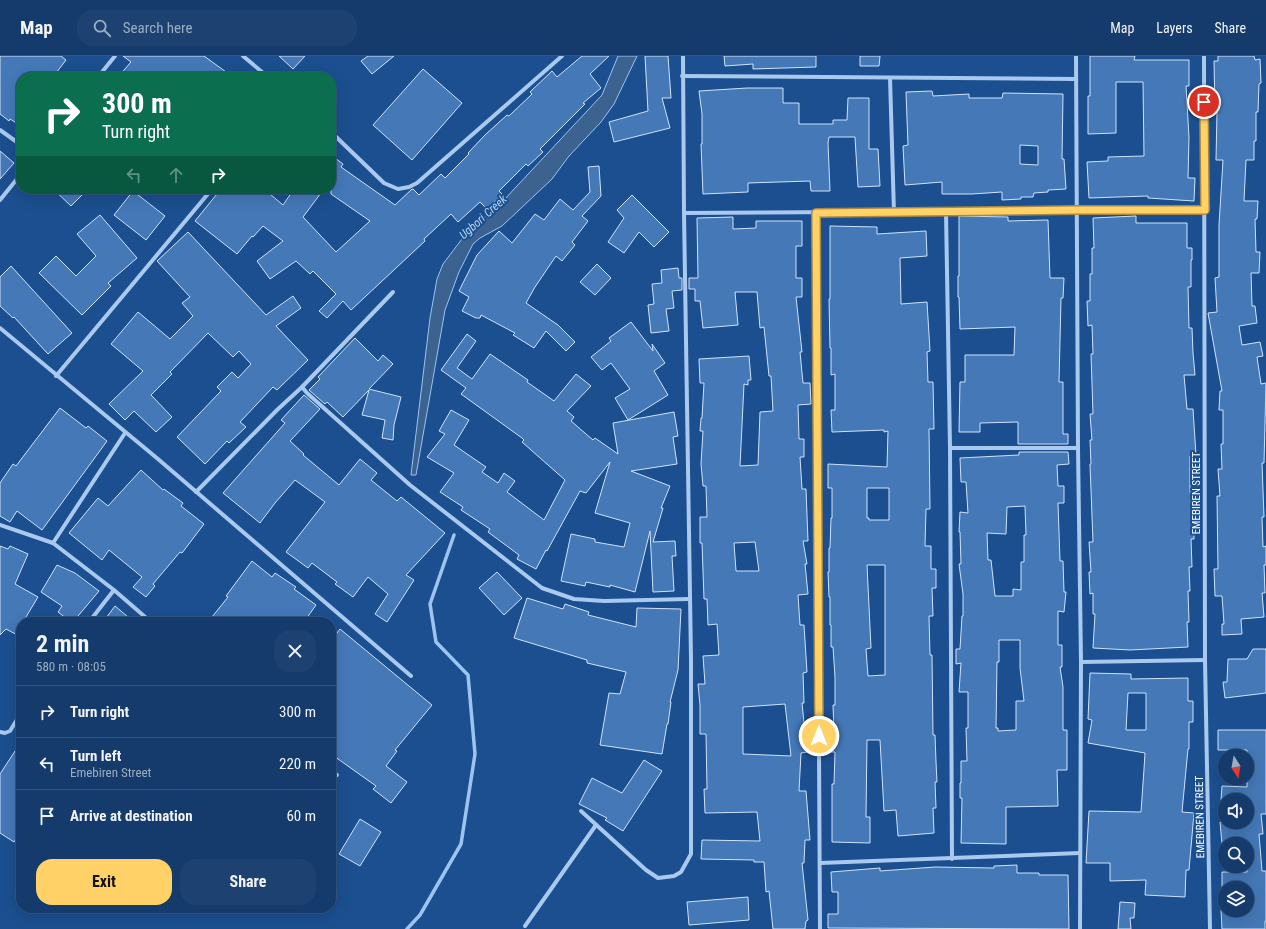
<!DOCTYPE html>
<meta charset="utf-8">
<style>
:root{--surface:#143b6b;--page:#1d4271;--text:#f1f3f6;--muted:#9dadc1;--line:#33557e;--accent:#ffd166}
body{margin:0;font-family:"Roboto Condensed",sans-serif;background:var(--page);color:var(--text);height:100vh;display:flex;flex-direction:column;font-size:15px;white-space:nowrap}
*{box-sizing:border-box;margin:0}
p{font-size:13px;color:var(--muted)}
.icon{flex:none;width:22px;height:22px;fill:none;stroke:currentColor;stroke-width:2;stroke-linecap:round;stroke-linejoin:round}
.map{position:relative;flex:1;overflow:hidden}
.side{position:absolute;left:16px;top:561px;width:320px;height:296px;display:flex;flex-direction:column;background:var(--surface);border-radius:16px;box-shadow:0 4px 16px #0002,0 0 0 1px var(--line)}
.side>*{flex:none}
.top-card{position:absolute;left:16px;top:16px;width:320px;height:122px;border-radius:16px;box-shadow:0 4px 16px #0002,0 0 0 1px var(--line);background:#0b6e4f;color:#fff;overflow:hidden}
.needle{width:26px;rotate:169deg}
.tools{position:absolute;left:1218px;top:693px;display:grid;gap:8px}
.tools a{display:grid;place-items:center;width:36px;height:36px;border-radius:50%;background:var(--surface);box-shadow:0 4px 16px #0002,0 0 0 1px var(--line);font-size:20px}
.pin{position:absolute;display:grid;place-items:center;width:34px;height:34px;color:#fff;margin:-17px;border:2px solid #fff;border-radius:50%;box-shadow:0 1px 4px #0007}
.me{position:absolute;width:44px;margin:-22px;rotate:0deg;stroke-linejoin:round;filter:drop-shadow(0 0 3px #0008)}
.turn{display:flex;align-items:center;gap:14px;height:84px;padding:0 20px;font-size:18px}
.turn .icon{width:52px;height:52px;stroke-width:2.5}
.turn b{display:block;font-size:28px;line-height:34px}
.lanes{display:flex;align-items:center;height:38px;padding:0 20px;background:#0003;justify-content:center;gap:20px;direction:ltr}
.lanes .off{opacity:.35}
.round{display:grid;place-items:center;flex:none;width:42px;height:42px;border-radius:16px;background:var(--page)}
.headline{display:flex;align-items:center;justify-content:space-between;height:68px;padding:0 20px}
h1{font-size:24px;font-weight:700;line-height:30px}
.action{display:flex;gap:8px;margin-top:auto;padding:8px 20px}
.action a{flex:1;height:46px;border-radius:16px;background:var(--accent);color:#111;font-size:16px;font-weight:700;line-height:46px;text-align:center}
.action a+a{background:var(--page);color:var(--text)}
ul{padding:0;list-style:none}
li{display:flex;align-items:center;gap:12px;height:52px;padding:0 20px;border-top:1px solid var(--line)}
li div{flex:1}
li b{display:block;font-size:15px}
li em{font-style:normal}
header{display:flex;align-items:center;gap:24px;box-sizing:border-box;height:56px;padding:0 20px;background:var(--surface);border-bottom:1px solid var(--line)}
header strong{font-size:19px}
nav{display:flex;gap:22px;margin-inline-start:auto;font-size:14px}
.search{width:280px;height:36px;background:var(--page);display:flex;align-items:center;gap:10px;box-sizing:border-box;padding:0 14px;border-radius:16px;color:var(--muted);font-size:15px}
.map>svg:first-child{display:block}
</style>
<header>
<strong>Map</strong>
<div class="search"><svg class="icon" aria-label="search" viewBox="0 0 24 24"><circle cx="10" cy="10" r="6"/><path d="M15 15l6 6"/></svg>Search here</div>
<nav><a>Map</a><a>Layers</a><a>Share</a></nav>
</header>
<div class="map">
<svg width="1266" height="873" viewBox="0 0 1266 873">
<rect width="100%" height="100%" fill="#1b4f8f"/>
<path fill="#3c6290" stroke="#9cc4f0" d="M618,0H637L614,48L601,66L569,100L552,123L502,170L480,182L473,188L459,216L445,254L416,419H411L430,262L437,223L443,208L468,175L503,145L602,39Z"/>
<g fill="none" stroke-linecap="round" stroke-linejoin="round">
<path stroke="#9cc4f0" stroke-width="3.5" d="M407,873L420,859L461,788L475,698L468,619L436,586L430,548L454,479"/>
</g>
<g fill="#4478b7" stroke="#cfe3fa" fill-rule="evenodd">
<path d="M0,0H61L66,4L53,21H21V70L10,63L9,65L0,58Z"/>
<path d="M123,0H204L233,21H118L131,6Z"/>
<path d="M279,0H305L293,13Z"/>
<path d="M368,0H394L372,18L361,5Z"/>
<path d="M582,0H609L590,18L601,32L583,47L585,48L540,93L543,96L528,110L526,108L499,135L502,138L487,153L480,146L458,166L451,158L424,183L425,185L351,254L343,245L327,262L319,255L336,238L313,215L310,218L296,205L270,223L257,205L283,185L263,170L253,181L252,180L237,198L195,165L221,133H264L283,149L294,133H324L303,161L336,196L370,165L331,138V104L333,105L335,102L343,108L341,111L395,149L412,133H413L419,139L441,118L445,122L469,98L468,97L485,79L507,59L509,60L532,38L530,36L552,15L557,21Z"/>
<path d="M645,0H668L671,42H662L670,72L614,86L609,66L648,55Z"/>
<path d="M724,0H816V11L753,13V8L725,10Z"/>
<path d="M860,0H880L879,10H860Z"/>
<path d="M1090,0H1135L1134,4H1189V30H1186L1189,81L1188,122H1195L1194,145L1148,142V140L1089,142L1087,106L1108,105V101L1144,100L1143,26H1116V77L1088,78V40H1090Z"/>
<path d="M1218,0H1254L1255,4L1260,3L1261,27L1259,28L1258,56H1256V85H1254V104H1246L1244,145H1258L1257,163H1255L1256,196H1260L1259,217H1251L1252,250H1255L1257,267L1239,270L1242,289L1260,286L1263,300L1257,301L1261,328L1266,327L1264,407H1262L1264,461H1262L1263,491L1266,490V509H1264L1265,537H1262L1264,561L1241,563L1242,578L1222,579V568H1224L1222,540H1215L1214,513H1218L1217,440H1220L1218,413H1222L1221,388H1223V354H1219L1220,335H1222L1208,257L1217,256L1215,222L1219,221V169L1223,104H1216L1217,56H1215L1214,5H1218Z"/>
<path d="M423,13L462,47L412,104L373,69Z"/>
<path d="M747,32H783V47H799V68H833V64H847L848,42H869V93H878L880,130L858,131L855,81H829L828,87L830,135H811L810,125L748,127V136L703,138L701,88H702V58L699,35Z"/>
<path d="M932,35L933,40L969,38V42H1002L1003,37L1063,38L1062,103H1064L1066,133L1048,134V136L1034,137L1033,141H1021V143L1002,144V136L972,138H942V126L905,129L903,90L908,89L906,36ZM1020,89L1038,90V109L1020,108Z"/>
<path d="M0,95L14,107L0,123Z"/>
<path d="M599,110L601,140L582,160L588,165L572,186L575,189L562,205L556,200L535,231L526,247L558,269L575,286L566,295L546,275L534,292L513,279L515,277L481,259L480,262H476L462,255L469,241L459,235L477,199L499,175L512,187L535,158L544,164L560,143L573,154L590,136L588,111Z"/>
<path d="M53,133H88L71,150Z"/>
<path d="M133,135L165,160L146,184L114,159Z"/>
<path d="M632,139L669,176L654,191L639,176L624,197L608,186L624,162L617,154Z"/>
<path d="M100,159L137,202L108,227L111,230L82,259L39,217L56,200L76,220L96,200L77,178Z"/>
<path d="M959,160L1008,161V165L1048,164L1050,222H1064L1063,242H1061L1059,326H1063V378H1068V388H1018V366L980,367V376H959L960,326H965V299H1014L1015,271L960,273L959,241H958V220H959Z"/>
<path d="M1136,160V167H1187V192H1192V204H1191V231H1188L1189,272H1192L1193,297L1195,319H1184L1187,353H1193L1196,399L1190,400V433L1192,460H1194V483H1191L1192,511H1189L1190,535H1188L1189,566H1187L1188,591L1130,594L1093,592L1095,558H1093V537L1090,538L1089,516H1091L1089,486H1093L1090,408H1091L1090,384H1092L1090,358H1093L1091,298H1093L1092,269L1088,270L1087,245H1090V218H1092V192H1094L1093,162Z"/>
<path d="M733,161V173L756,172V165H802V190H796V222H802V241H796L802,296H800L803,327H810L811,348L798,349L799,383H804V401H800L802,433H806L808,485H803L807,508H805L808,538L798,539L800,569H804L807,616L803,617L804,647H802L807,696L801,697L799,735H806L810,784H805L804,807H802L808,864L806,865L805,873H773L769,835L766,836L764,806H754V804L701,803L702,784L760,785L757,756L705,757L704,733H707L706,678H700V649L698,628H705L703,600L719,599L717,568L708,569L707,543H704L702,487H700V461H707L706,430H703L701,408L703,375H700L701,362H702L704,327H700L699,303L749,300L751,324H748V329L744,328L740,410L758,409L760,356L773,355L771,320H769L764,271L760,272L757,236H735L738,269L703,272L700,245H695V233H689V222H698L697,162ZM755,486L759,515H736L734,487ZM785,648L791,700L743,698V651Z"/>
<path d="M830,170L877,171V178L926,175L927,200L900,202L901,248L927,246L930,295L927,296L928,326H933L934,373H929L930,453H926L925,490H931V513H936V532H932L933,560H929L930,599H932L933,679H935L936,706L937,726H935L936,752H933L934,777L898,780L896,754L884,755L880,684H867L866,761H870V787L832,786V728H834L835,696H831L830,676H834L833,649H835V621L833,591H831V569H830V541H829L828,516H829V492H830L831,462H832V432H828V408L887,411L888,375L884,376V374L832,376L831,354H835V318L831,319V292H830L829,243H830ZM867,432H889V464H869V462H867ZM867,509H885V619L868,620L866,593L871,592Z"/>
<path d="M188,176L266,259L293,240L301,252L276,270L308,304L277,334L273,331L240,366L246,371L229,387L227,385L205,408L177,381L221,335L217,331L232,316L238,322L251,308L239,295L233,301L208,277L170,316L172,318L151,339L172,361L156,376L134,355L125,364L109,348L143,315L111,288L138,256L170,283L193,260L182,247L190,241L157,205Z"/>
<path d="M597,208L611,222L595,239L580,226Z"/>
<path d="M11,210L72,277L48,298L14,261L13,262L0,250V221Z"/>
<path d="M678,212L679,222H682V234L672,235L674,252L666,253L669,275L651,277L648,249L654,248L652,228L662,227L661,214Z"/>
<path d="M631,266L653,295L652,288L665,307L654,315L668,339L628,364L615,342L630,333L611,307L602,314L591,301L611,285L609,282Z"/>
<path d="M467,278L476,285L457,312L472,323L490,298L528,324L527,326L554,345L576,318L591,330L567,355L574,361L571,365L593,384L595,382L618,398L613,367L674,356L678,380L673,381L677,408L631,415L670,430L661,452H663L653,486L675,485L676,500H672L674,535L653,536L650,475L635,536L610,529V531L586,526L585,530L561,525L571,478L595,483V486L624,491L630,467L595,457L610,406L586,437L580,435L547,495L546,494L536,513L517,503L519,499L488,476L490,473L461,454L463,451L440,436L454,417L427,401L445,378L439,375L451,354L469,364L454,389L486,411L482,416L498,427L504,417L515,425L507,436L544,464L565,424L522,386L524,384L522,382L461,338L466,332L441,314Z"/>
<path d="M355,282L378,305L383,299L393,308L369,333L401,341L394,369L393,384L382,382L385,364L362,359L369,334L343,361L327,346L325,348L309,334L320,323L318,321Z"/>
<path d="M304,339L320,353L290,385L304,398L303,399L339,429L360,403L377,417L371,424L397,445L401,441L445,477L406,519L414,524L387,566L375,558L388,538L368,521L353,541L335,528L337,526L312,507L308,512L286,496L325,446L295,424L275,447L260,467L223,437L285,367L281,364Z"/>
<path d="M60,352L86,372L88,370L107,385L42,474L17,455L10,466L0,460V427L13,408L16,410Z"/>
<path d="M1019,396H1068L1069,408L1057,409L1058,430H1064V447H1058L1060,505H1063L1064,536H1066L1064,556L1058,555V589H1062V611H1060L1063,631V674H1067V714H1057L1058,750L1006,751V788L961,787L962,742H960V727H961V705H967L966,672H968V636H959L961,607L956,608V593H960L962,560H963V538L959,508H961L960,476H959L960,456L968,457L966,426H961L960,402L1019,399ZM1025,450L1026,479H1024V506H1021V534L1013,533V540H995L991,504H988L987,477L1006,478L1007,451ZM999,584H1020V612L1024,645H1016V674L998,675V672H996L997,606H999Z"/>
<path d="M141,414L163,434L164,433L183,447L181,450L204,468L182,497L180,496L153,528L155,530L146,541L133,531L142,521L109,494L102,504L69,477L98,442L108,450Z"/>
<path d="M0,490L8,493L10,490L28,498L15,528L38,541L23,566H21V581L6,573L0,579Z"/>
<path d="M252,505L272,521L275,517L296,531L294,533L316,549L304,566H208L228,541L226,540Z"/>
<path d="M57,509L75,517L99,535L73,566H71L58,556L62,550L41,536Z"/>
<path d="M497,516L522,542L504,559L479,532Z"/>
<path d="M527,542L563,553L565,548L589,556L588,559L636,571L637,552L681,553L678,614L670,646H671L668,668H667L662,698L600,689L609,637L620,638L626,616L587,607V604L514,582Z"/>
<path d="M115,550L134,566H103Z"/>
<path d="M340,573L432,649L395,694L397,695L386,710L407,726L391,747L373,733L376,730L331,698V585Z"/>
<path d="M1253,593H1266V637L1225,642L1223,626H1227L1228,603H1247Z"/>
<path d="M1090,617L1131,618V623L1188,622V645H1193V666H1189V693H1188L1182,756L1194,757L1189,814H1186L1185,841L1145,839L1146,824L1110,825V807H1086L1089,755L1141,756L1144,713L1145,697L1088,687L1092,664L1088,663ZM1128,637H1146V674H1126Z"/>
<path d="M1218,674H1266V758H1261L1263,778H1259L1262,815H1266V865H1265V873H1222L1221,854H1247V832H1222V816H1247V788H1222L1220,766H1247V744H1221L1222,730L1247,731V694H1218Z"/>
<path d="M21,686V776L14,786L0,777V718Z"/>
<path d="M644,704L662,715L623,775L605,764L607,762L579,748L592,722L622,737Z"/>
<path d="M360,763L381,776L360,810L339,798Z"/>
<path d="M1017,809V817H1039V819H1068L1069,873L828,872V858H838V836H832L831,816L880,812V815L935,811L994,812V810Z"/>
<path d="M748,841L749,864L689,869L687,846Z"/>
<path d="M1120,846L1135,847L1134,862H1130L1131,873H1118Z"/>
</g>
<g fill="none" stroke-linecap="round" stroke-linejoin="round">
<g stroke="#a9c9ee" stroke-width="4">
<path d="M243,0L268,21"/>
<path d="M1076,0L1078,392L1081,606L1080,873"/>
<path d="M1204,0L1205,604L1210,873"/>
<path d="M682,20L1076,23"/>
<path d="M98,21L115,0"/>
<path d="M890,22L894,157"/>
<path d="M0,74L21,89"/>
<path d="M331,76L384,127L398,133L409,131L417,127L562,0"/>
<path d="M0,144L21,118"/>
<path d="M946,156L950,392L952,803"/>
<path d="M684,157C857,157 1031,154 1205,154"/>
<path d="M816,157L820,873"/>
<path d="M0,272L158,403L411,620"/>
<path d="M56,320L212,133"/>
<path d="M302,331L393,236"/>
<path d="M950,392H1078"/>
<path d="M196,436L277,354L302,331L307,337L410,429L542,532L574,543L604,545L689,543"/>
<path d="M0,469L53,487L114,534L151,566"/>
<path d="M53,487L125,377"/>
<path d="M89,566L114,534"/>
<path d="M1081,606L1205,604"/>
<path d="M0,676L5,677L10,675L21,657"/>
<path d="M331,714L337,719"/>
<path d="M581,755L646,814L658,822L674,820L681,816L691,798V603L684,157L683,0"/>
<path d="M820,807L1080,797"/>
<path d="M525,870L596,769"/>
</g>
</g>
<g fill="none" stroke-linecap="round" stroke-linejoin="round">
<g stroke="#a68842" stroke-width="10">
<path id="route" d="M819,680L816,157L1077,154H1205L1204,46"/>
</g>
<use href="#route" stroke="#ffd166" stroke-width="7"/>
</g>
<g text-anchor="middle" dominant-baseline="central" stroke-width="4" stroke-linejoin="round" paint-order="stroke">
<g font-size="11" fill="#fff" stroke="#1b4f8f">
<text transform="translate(1196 437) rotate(-90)">EMEBIREN STREET</text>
<text transform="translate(1200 761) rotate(-91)">EMEBIREN STREET</text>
</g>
<g font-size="12" font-style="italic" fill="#b5d3f5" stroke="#1b4f8f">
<text transform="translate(483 161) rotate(-42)">Ugbori Creek</text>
</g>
</g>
</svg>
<div class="tools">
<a><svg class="needle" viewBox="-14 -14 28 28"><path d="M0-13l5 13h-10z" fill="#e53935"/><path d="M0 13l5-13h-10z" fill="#9dadc1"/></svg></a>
<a><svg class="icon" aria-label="sound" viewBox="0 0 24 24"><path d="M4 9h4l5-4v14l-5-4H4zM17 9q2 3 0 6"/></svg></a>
<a><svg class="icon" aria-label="search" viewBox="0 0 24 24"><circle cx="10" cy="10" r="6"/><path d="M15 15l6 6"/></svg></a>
<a><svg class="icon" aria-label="layers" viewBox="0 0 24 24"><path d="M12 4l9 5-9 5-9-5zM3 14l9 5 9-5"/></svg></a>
</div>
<div class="pin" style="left:1204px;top:46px;background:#d93025"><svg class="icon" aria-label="arrive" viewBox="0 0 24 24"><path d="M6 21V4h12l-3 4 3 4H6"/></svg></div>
<svg class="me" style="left:819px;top:680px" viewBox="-20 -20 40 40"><circle r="17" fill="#ffd166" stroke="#fff" stroke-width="3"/><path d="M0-11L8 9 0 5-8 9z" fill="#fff"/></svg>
<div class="top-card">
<div class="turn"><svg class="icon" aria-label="right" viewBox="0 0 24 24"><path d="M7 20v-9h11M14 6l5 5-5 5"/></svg><div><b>300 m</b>Turn right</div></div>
<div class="lanes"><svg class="icon off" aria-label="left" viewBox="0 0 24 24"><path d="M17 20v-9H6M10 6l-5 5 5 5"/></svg><svg class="icon off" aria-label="ahead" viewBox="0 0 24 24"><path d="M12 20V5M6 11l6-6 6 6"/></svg><svg class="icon" aria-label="right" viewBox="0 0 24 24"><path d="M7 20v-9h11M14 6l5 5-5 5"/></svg></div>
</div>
<section class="side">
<div class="headline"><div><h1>2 min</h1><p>580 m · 08:05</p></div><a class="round"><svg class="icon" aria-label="close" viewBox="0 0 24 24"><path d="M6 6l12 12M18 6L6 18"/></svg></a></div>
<ul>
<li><svg class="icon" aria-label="right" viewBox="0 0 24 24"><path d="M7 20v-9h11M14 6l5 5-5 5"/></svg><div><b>Turn right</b></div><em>300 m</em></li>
<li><svg class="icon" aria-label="left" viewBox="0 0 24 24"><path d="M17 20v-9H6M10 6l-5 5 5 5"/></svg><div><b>Turn left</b><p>Emebiren Street</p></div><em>220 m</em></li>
<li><svg class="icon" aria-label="arrive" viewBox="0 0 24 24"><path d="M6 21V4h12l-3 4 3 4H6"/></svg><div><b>Arrive at destination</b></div><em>60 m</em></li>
</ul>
<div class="action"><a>Exit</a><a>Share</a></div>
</section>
</div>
